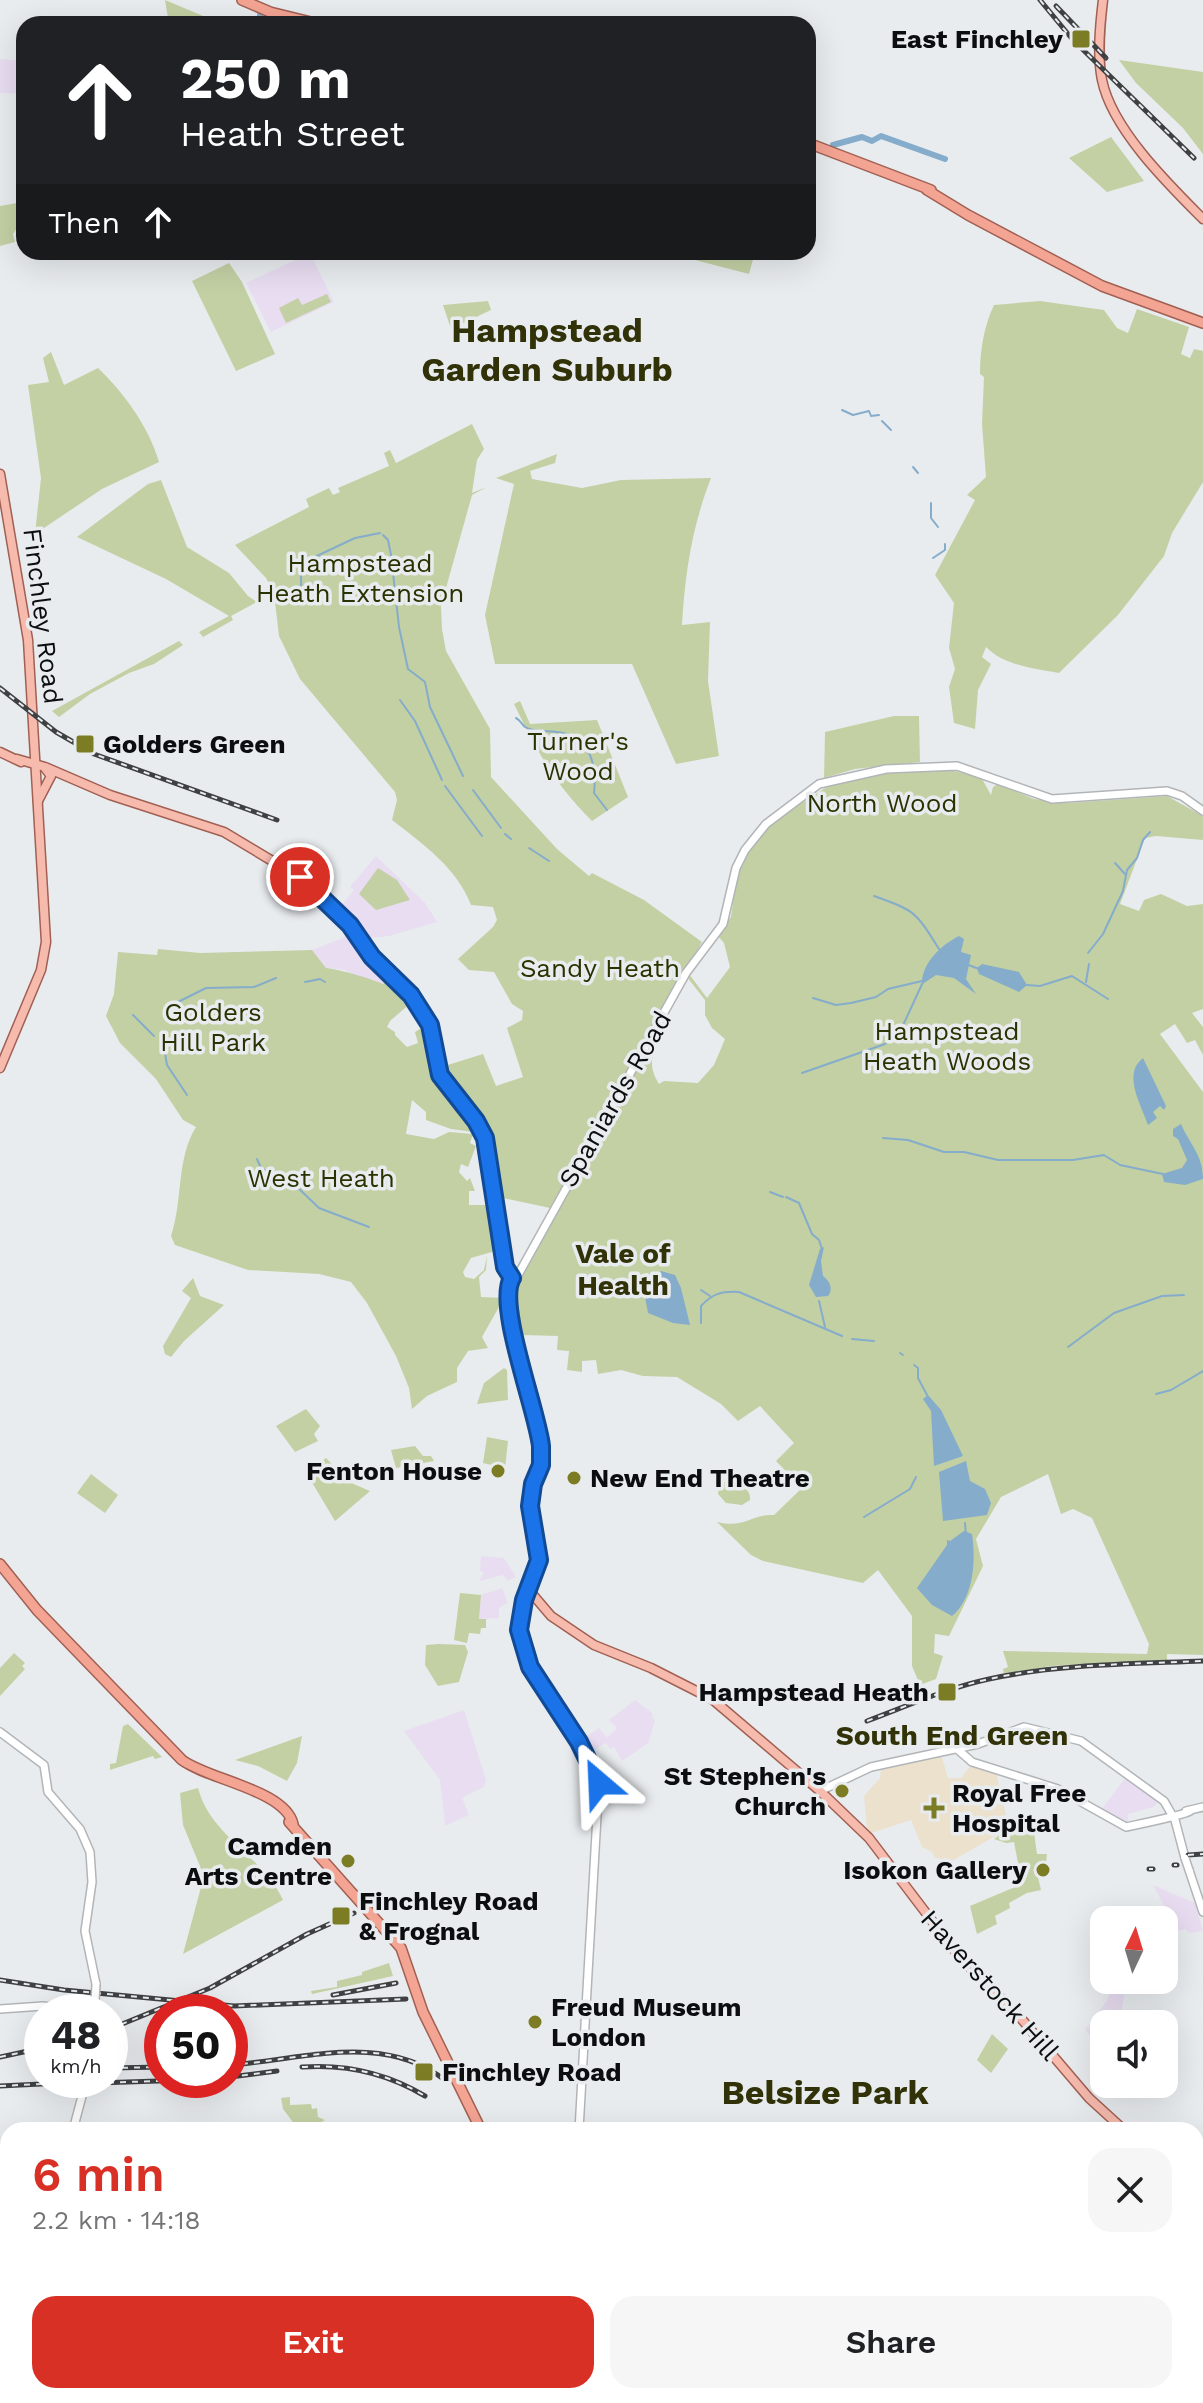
<!DOCTYPE html>
<meta charset="utf-8">
<style>
:root{--surface:#fff;--page:#f6f6f6;--text:#202124;--muted:#757577;--accent:#d93025}
body{margin:0;font-family:"Work Sans",sans-serif;background:var(--page);color:var(--text);height:100vh;display:flex;flex-direction:column;font-size:30px;white-space:nowrap}
*{box-sizing:border-box;margin:0}
p{font-size:26px;color:var(--muted)}
.icon{flex:none;width:44px;height:44px;fill:none;stroke:currentColor;stroke-width:2;stroke-linecap:round;stroke-linejoin:round}
.map{position:relative;flex:1;overflow:hidden}
.drawer{position:absolute;left:0px;top:2122px;width:1204px;height:282px;display:flex;flex-direction:column;background:var(--surface);border-radius:24px 24px 0 0;box-shadow:0 8px 32px #0002}
.drawer>*{flex:none}
.guide{position:absolute;left:16px;top:16px;width:800px;height:244px;border-radius:24px;box-shadow:0 8px 32px #0002;background:#202124;color:#fff;overflow:hidden}
.needle{width:52px;rotate:4deg}
.tools{position:absolute;left:1090px;top:1906px;display:grid;gap:16px}
.tools a{display:grid;place-items:center;width:88px;height:88px;border-radius:16px;background:var(--surface);box-shadow:0 8px 32px #0002;font-size:40px}
.speed{position:absolute;left:24px;top:1994px;display:flex;gap:16px;font-size:40px;font-weight:700;text-align:center}
.speed>*{display:grid;place-content:center;width:104px;height:104px;border-radius:50%;background:var(--surface);box-shadow:0 8px 32px #0002;line-height:1}
.speed small{font-size:20px;font-weight:400}
.speed .limit{border:12px solid #d22;background:#fff;color:#111}
.pin{position:absolute;display:grid;place-items:center;width:68px;height:68px;color:#fff;margin:-34px;border:4px solid #fff;border-radius:50%;box-shadow:0 2px 8px #0007}
.me{position:absolute;width:88px;margin:-44px;rotate:334deg;stroke-linejoin:round;filter:drop-shadow(0 0 6px #0008)}
.turn{display:flex;align-items:center;gap:28px;height:168px;padding:0 32px;font-size:36px}
.turn .icon{width:104px;height:104px;stroke-width:2.5}
.turn b{display:block;font-size:56px;line-height:68px}
.then{display:flex;align-items:center;height:76px;padding:0 32px;background:#0003;gap:16px;font-size:30px}
.round{display:grid;place-items:center;flex:none;width:84px;height:84px;border-radius:24px;background:var(--page)}
.headline{display:flex;align-items:center;justify-content:space-between;height:136px;padding:0 32px}
h1{font-size:48px;font-weight:600;line-height:60px;color:var(--accent)}
.action{display:flex;gap:16px;margin-top:auto;padding:16px 32px}
.action a{flex:1;height:92px;border-radius:24px;background:var(--accent);color:#fff;font-size:32px;font-weight:600;line-height:92px;text-align:center}
.action a+a{background:var(--page);color:var(--text)}
.map>svg:first-child{display:block}
</style>
<div class="map">
<svg width="1203" height="2403" viewBox="0 0 1203 2403">
<rect width="100%" height="100%" fill="#e9ecef"/>
<g fill="#e8ddf1">
<path d="M0,59L24,61V94L0,93Z"/>
<path d="M310,253L334,302L271,332L246,283Z"/>
<path d="M376,856L425,903L437,922L389,936L370,938L340,907L354,890L350,887Z"/>
<path d="M349,932L369,962L389,979L383,984L366,981L345,970L326,968L312,950L343,938Z"/>
<path d="M481,1556L504,1558L516,1577L507,1581L503,1575L479,1581L484,1572L480,1571Z"/>
<path d="M502,1588L508,1603L499,1608V1618L479,1619L481,1595Z"/>
<path d="M635,1700L653,1714L652,1717L655,1720L648,1743L622,1761L614,1747L610,1749L606,1743L588,1753L581,1740L599,1728L607,1738L617,1728L609,1720Z"/>
<path d="M464,1710L486,1780L484,1787L462,1798L469,1815L445,1826L440,1780L404,1731Z"/>
<path d="M1126,1777L1159,1801L1153,1807L1128,1814V1824L1102,1809Z"/>
<path d="M1153,1885L1195,1903L1203,1931L1189,1933L1185,1929L1172,1933L1166,1909Z"/>
<path d="M1115,1982L1126,1983L1120,2024H1104V2049H1101L1085,2030L1106,2002Z"/>
</g>
<path fill="#ebe1cc" d="M941,1754L948,1778H961L971,1765L996,1772L1009,1828L952,1861L935,1858L932,1852L922,1847L911,1820L871,1833L867,1828L864,1796L880,1778L881,1768Z"/>
<g fill="#c3d0a4">
<path d="M165,0L220,23L232,21L233,24H169Z"/>
<path d="M1119,60L1203,72V154L1183,128L1136,83Z"/>
<path d="M1111,137L1144,181L1107,192L1069,158Z"/>
<path d="M17,203L22,221L13,234L15,242L0,246V206Z"/>
<path d="M664,252H755L749,274Z"/>
<path d="M229,263L242,282L275,354L236,371L192,281Z"/>
<path d="M327,294L331,302L286,323L279,308L298,298L302,305Z"/>
<path d="M488,301L491,310L451,329L443,305Z"/>
<path d="M1040,301L1104,310L1117,328L1128,333L1137,309L1189,327L1181,354L1190,358L1194,349L1203,351V482L1172,533L1164,556L1118,615L1059,673C1035,669 1003,665 986,647L982,657L991,664L978,690L975,729L954,723L949,687L955,669L949,648L954,603L935,575L975,500L967,495L986,477L982,424L984,377L980,374C980,350 984,326 994,305Z"/>
<path d="M51,352L64,385L98,368C124,393 149,427 159,462L102,489L35,534L41,478L28,385L49,382L43,358Z"/>
<path d="M472,424L484,449L477,460L472,493L487,487L472,495L441,606L442,629L446,651L490,729L491,777L557,849L589,876L592,873L644,900L702,942L550,1208L498,1197L492,1157L480,1133L451,1129L426,1120V1112L412,1100L406,1134L434,1139L449,1132L473,1134L470,1143L476,1146L468,1167L461,1164L459,1172L467,1181L470,1178L475,1191H469V1205H495L499,1250L471,1258L463,1272L465,1277L474,1279L484,1270L487,1256L486,1270L479,1277L481,1297L504,1298L482,1337L488,1348L468,1351L457,1368V1382L427,1396L412,1409L409,1388L396,1356L367,1303L351,1282L319,1274L248,1270L175,1245L171,1236C183,1201 176,1159 196,1127L183,1120L156,1079L120,1043L106,1016L114,994L118,952L157,955L158,949L200,953L312,950L326,968C342,970 369,978 383,984L389,979L412,1002L390,1021L387,1027L395,1032V1035L407,1047L418,1043L415,1032L429,1023L438,1068L483,1054L496,1086L523,1077L507,1028L522,1020L523,1011L512,1004L494,972L469,970L458,959L493,927L497,920L493,907L471,905C457,868 423,844 392,820L397,800L395,792L300,679L279,636L274,593L266,578L235,545L309,507L306,499L329,488L333,495L340,492L338,488L389,466L384,453L390,450L396,463Z"/>
<path d="M557,454L555,463L530,471L532,479L582,488L621,480L711,478C692,527 685,573 682,625L710,622L708,681L719,756L676,764L632,664H495L485,615L514,484L496,478Z"/>
<path d="M161,480L187,547L229,573L248,596L257,602L231,616L233,620L203,637L199,632L229,616L166,579L77,537L148,484Z"/>
<path d="M179,641L183,645L154,664L129,673L90,694L59,717L52,711Z"/>
<path d="M520,701L530,724L597,720L628,797L592,821C554,783 537,751 514,704Z"/>
<path d="M894,716H919L920,762L855,769L824,778L825,732Z"/>
<path d="M949,770L981,777L991,795L993,787L998,784L1034,799L1068,803L1167,796L1203,816V840L1156,836L1145,838L1120,904L1139,911L1144,900L1161,894L1187,906L1203,904V1009L1192,1013L1203,1027V1055L1195,1040L1187,1043L1175,1024L1160,1034L1203,1092V1655L1167,1654V1660L1051,1666L1004,1674L1003,1669L1008,1667L1003,1651L1147,1654L1149,1644L1092,1518L1073,1509L1061,1514L1048,1474L1001,1497L976,1539L983,1566L949,1636L935,1634L934,1653L943,1656L936,1679L920,1685L912,1666V1616L878,1570L863,1583L763,1561L751,1555L717,1522C745,1529 751,1514 774,1515L802,1488L776,1461L794,1443L760,1406L738,1421L721,1404L677,1377L643,1376L621,1370L598,1374L596,1360L582,1361V1372L567,1370L569,1351L557,1350L558,1336L521,1335L522,1346C514,1327 511,1300 519,1280L664,1020L667,1027C654,1048 645,1062 659,1084L664,1081L698,1083L714,1065L725,1039L712,1028L705,1015V1000L687,977L689,974L707,998L730,967L724,943L717,935L731,917L737,874L746,855L757,837L785,814L825,788L847,779L872,774Z"/>
<path d="M378,868L397,880L410,900L376,910L359,894Z"/>
<path d="M193,1278L200,1296L224,1305L184,1341L171,1357L165,1354L163,1346L191,1298L182,1291Z"/>
<path d="M504,1368L507,1370L508,1400L477,1404L484,1383Z"/>
<path d="M306,1409L320,1426L314,1434L318,1441L295,1452L276,1426Z"/>
<path d="M487,1437L508,1441L505,1468L483,1463Z"/>
<path d="M415,1446L423,1456H431L434,1461L396,1468L391,1450Z"/>
<path d="M326,1458L341,1474L351,1478L349,1482L370,1491L335,1521L307,1474Z"/>
<path d="M91,1474L118,1495L105,1513L77,1493Z"/>
<path d="M728,1480C738,1481 751,1488 750,1500L742,1505L726,1503L718,1494L720,1484Z"/>
<path d="M460,1593L481,1595L479,1619H486V1628H481L480,1634L469,1633L467,1643L454,1640Z"/>
<path d="M439,1644L465,1645L468,1652L459,1682L438,1686L425,1665L426,1645Z"/>
<path d="M14,1653L25,1663L22,1666L25,1669L0,1696V1668Z"/>
<path d="M128,1724L162,1757L155,1759L153,1756L110,1770V1764L116,1763L123,1726Z"/>
<path d="M302,1736L297,1763L287,1781L258,1766L235,1760Z"/>
<path d="M198,1788C211,1837 262,1855 283,1900L183,1954L204,1876L183,1825L180,1793Z"/>
<path d="M1042,1816L1041,1819L1048,1822L1052,1819L1047,1833L1044,1834L1042,1824L1033,1825L1037,1854H1047L1046,1863L1035,1865L1041,1890L1027,1893L1009,1903L1010,1908L995,1916L997,1924L977,1934L970,1906L1022,1884L1014,1842L1006,1843L994,1839L1014,1824Z"/>
<path d="M389,1963L393,1976L312,1994L311,1991L337,1987V1981L362,1975V1972Z"/>
<path d="M992,2034L1008,2049L991,2073L977,2060Z"/>
<path d="M290,2097V2105L311,2104L312,2109L317,2108L318,2117L325,2120L307,2130H299L283,2109L281,2098Z"/>
</g>
<g fill="#85accb">
<path d="M959,936L964,939L961,952L971,955L966,979L976,994L954,978L936,975L924,983L922,982C923,961 943,944 959,936Z"/>
<path d="M982,964L1019,972L1027,985L1019,992L979,974L977,968Z"/>
<path d="M1143,1058L1166,1106L1164,1110L1160,1106L1153,1112L1157,1118L1148,1125C1141,1104 1122,1074 1143,1058Z"/>
<path d="M1181,1124C1190,1145 1203,1155 1203,1179L1185,1185L1164,1182L1162,1174L1182,1168L1187,1160L1178,1139L1173,1136V1129Z"/>
<path d="M824,1247L821,1261L823,1276C829,1280 834,1289 828,1296L816,1297L809,1285L820,1249Z"/>
<path d="M661,1271L675,1275L681,1288L690,1325L673,1323L648,1313L645,1297L654,1275Z"/>
<path d="M928,1395L941,1410L963,1456L934,1466L931,1411L923,1399Z"/>
<path d="M966,1461L970,1481L985,1489L991,1503L987,1515L943,1521L939,1472Z"/>
<path d="M964,1531L972,1534C976,1560 974,1598 952,1616L932,1605L917,1588L947,1545V1540L950,1541Z"/>
</g>
<g fill="none" stroke-linecap="round" stroke-linejoin="round">
<g stroke="#85accb" stroke-width="2">
<path d="M842,410L853,415L869,411L871,416L879,415"/>
<path d="M882,421L891,430"/>
<path d="M913,467L918,473"/>
<path d="M931,503V518L938,527"/>
<path d="M383,535L388,540L391,555L399,627L408,669L425,682L430,707L463,776"/>
<path d="M933,558L945,550V544"/>
<path d="M283,598C311,592 297,582 302,563L355,538L380,533"/>
<path d="M400,700L415,721L442,780"/>
<path d="M516,718C520,720 522,724 525,727C534,733 552,730 563,733C591,739 597,767 594,793L607,810"/>
<path d="M445,786L482,836"/>
<path d="M473,790L501,828"/>
<path d="M505,834L511,839"/>
<path d="M529,848L549,861"/>
<path d="M1115,863L1125,874"/>
<path d="M874,896C916,911 916,912 939,949"/>
<path d="M1088,953L1103,934L1123,891L1127,870L1137,858L1143,840L1150,832"/>
<path d="M966,964L979,969"/>
<path d="M305,982L320,979L325,982"/>
<path d="M1086,982L1089,964"/>
<path d="M1027,985L1040,986L1072,976L1108,999"/>
<path d="M813,998L836,1005L851,1003L876,997L888,989L922,981"/>
<path d="M164,1009L206,988L254,987L276,978"/>
<path d="M133,1015L154,1036"/>
<path d="M164,1048L167,1065L187,1095"/>
<path d="M802,1073L885,1044L899,1034L923,982"/>
<path d="M883,1138L908,1140L944,1152H964L998,1160H1073L1104,1155L1120,1165L1163,1174"/>
<path d="M257,1159L261,1168L295,1185L319,1208L369,1227"/>
<path d="M770,1192L783,1197"/>
<path d="M786,1197L799,1203L812,1234L819,1240L822,1249"/>
<path d="M701,1290L710,1296"/>
<path d="M819,1301L825,1327"/>
<path d="M701,1323V1306C712,1294 721,1291 739,1292L842,1336"/>
<path d="M852,1339L874,1341"/>
<path d="M1068,1347L1114,1313L1162,1296L1184,1295"/>
<path d="M900,1353L903,1355"/>
<path d="M914,1365L918,1368V1378L927,1395"/>
<path d="M1156,1394L1171,1390L1203,1371"/>
<path d="M864,1517L910,1489L916,1477"/>
<path d="M965,1523L966,1534"/>
</g>
<g stroke="#85accb" stroke-width="6">
<path d="M259,24L260,15"/>
<path d="M833,145L862,137L872,141L881,136L945,159"/>
</g>
<g stroke="#b2b5b8" stroke-width="10">
<g id="secondary">
<path d="M512,1278L518,1275L686,973L723,924L736,868L745,850L766,824L819,784L886,769L957,766L1052,799L1167,791L1182,796L1203,811"/>
<path d="M528,1589C497,1676 580,1710 599,1781L579,2130"/>
<path d="M0,1732L44,1765L48,1792L80,1829L90,1852L92,1882L85,1931L96,1984"/>
<path d="M956,1748L972,1762L1058,1789L1126,1827C1135,1825 1185,1815 1190,1811"/>
<path d="M820,1791L871,1767L978,1744L1024,1727L1081,1741L1164,1801L1175,1820L1185,1858"/>
<path d="M1186,1811L1203,1807"/>
<path d="M1189,1870L1203,1912"/>
<path d="M0,2009L43,2006L92,2012"/>
<path d="M73,2130L85,2085"/>
<path d="M8,2276L4,2291L8,2305"/>
<path d="M1196,2300L1203,2301"/>
<path d="M0,2380L8,2375"/>
<path d="M136,2396L144,2403"/>
<path d="M657,2396L660,2403"/>
<path d="M307,2403L329,2396"/>
</g>
</g>
<g stroke="#a16053" stroke-width="11">
<g id="primary">
<path d="M1103,0C1100,25 1097,55 1102,80C1112,129 1168,184 1203,219"/>
<path d="M0,474L28,640L46,942L41,970L0,1068"/>
<path d="M0,752L21,762"/>
<path d="M17,759L45,767L110,795L224,832L304,880L338,916"/>
<path d="M38,801L51,776L45,768"/>
<path d="M337,913L346,918L372,957L407,990L422,1011L430,1025L440,1075L486,1136L505,1267L513,1284"/>
<path d="M512,1278L508,1301L542,1449L530,1506L539,1560L528,1589L551,1616L594,1645L651,1668L712,1699L820,1791L869,1838L961,1959L1019,2016L1089,2098L1124,2130"/>
<path d="M1196,2182L1203,2189"/>
</g>
</g>
<g stroke="#a16053" stroke-width="12">
<g id="trunk">
<path d="M242,0L270,12L319,24"/>
<path d="M808,143L931,190"/>
<path d="M927,190L968,215L1102,286L1203,323"/>
<path d="M0,1564L37,1610L182,1760C209,1780 285,1790 293,1824"/>
<path d="M289,1822L401,1948L423,2012L481,2130"/>
<path d="M569,2403L571,2396"/>
</g>
</g>
<use href="#secondary" stroke="#fff" stroke-width="7"/>
<use href="#primary" stroke="#f7bbae" stroke-width="8"/>
<use href="#trunk" stroke="#f4a493" stroke-width="9"/>
<g stroke="#3f4042" stroke-width="5">
<g id="rail">
<path d="M1040,0L1073,40L1194,158"/>
<path d="M1056,6L1106,58"/>
<path d="M0,688L56,732L94,754L277,820"/>
<path d="M867,1721C907,1706 947,1688 989,1679C1059,1664 1132,1664 1203,1661"/>
<path d="M1188,1855L1203,1854"/>
<path d="M1174,1865H1177"/>
<path d="M1149,1869H1153"/>
<path d="M0,1980L64,1990L234,2006L406,1999"/>
<path d="M333,1995L396,1983"/>
<path d="M110,2029L210,1988L307,1934L354,1913"/>
<path d="M0,2057L42,2048"/>
<path d="M230,2065C302,2060 384,2031 446,2081"/>
<path d="M302,2067C345,2064 387,2073 425,2096"/>
<path d="M110,2068L162,2067"/>
<path d="M230,2077L277,2071"/>
<path d="M96,2083L189,2080"/>
<path d="M0,2086L82,2082"/>
<path d="M1196,2325L1203,2329"/>
<path d="M1196,2347L1203,2349"/>
<path d="M363,2403L389,2396"/>
<path d="M392,2403L435,2396"/>
<path d="M502,2403L504,2396"/>
</g>
</g>
<use href="#rail" stroke="#e9ecef" stroke-width="2" stroke-dasharray="6" stroke-linecap="butt"/>
<g stroke="#b2b5b8" stroke-width="10" stroke-linecap="butt">
<g id="secondary-bridge">
<path d="M1185,1858L1189,1870"/>
<path d="M95,2001L96,1984"/>
<path d="M85,2085L86,2080"/>
</g>
</g>
<use href="#secondary-bridge" stroke="#fff" stroke-width="7"/>
</g>
<g fill="none" stroke-linecap="round" stroke-linejoin="round">
<g stroke="#114b97" stroke-width="20">
<path id="route" d="M300,877L350,925L372,957L411,995L430,1025L440,1075L476,1121L485,1138L505,1267L512,1278C496,1305 537,1410 541,1446V1465L533,1484L530,1506L539,1560L524,1600L519,1630L530,1667L579,1742L599,1783"/>
</g>
<use href="#route" stroke="#1a73e8" stroke-width="14"/>
</g>
<g fill="#7b7c24" stroke="#e9ecef" stroke-width="3">
<rect x="1071" y="29" width="20" height="20" rx="4"/>
<rect x="75" y="734" width="20" height="20" rx="4"/>
<circle cx="498" cy="1471" r="8"/>
<circle cx="574" cy="1478" r="8"/>
<rect x="937" y="1682" width="20" height="20" rx="4"/>
<circle cx="842" cy="1791" r="8"/>
<path d="M930 1796h8v8h8v8h-8v8h-8v-8h-8v-8h8z"/>
<circle cx="348" cy="1861" r="8"/>
<circle cx="1043" cy="1870" r="8"/>
<rect x="331" y="1906" width="20" height="20" rx="4"/>
<circle cx="535" cy="2022" r="8"/>
<rect x="414" y="2062" width="20" height="20" rx="4"/>
</g>
<g text-anchor="middle" dominant-baseline="central" stroke-width="7" stroke-linejoin="round" paint-order="stroke">
<g font-size="26" font-weight="bold" fill="#0c0d0e" stroke="#e9ecef" text-anchor="end">
<text x="1063" y="39">East Finchley</text>
<text x="103" y="744" text-anchor="start">Golders Green</text>
<text x="482" y="1471">Fenton House</text>
<text x="590" y="1478" text-anchor="start">New End Theatre</text>
<text x="929" y="1692">Hampstead Heath</text>
<text x="826" y="1776">St Stephen's<tspan x="826" dy="30">Church</tspan></text>
<text x="952" y="1793" text-anchor="start">Royal Free<tspan x="952" dy="30">Hospital</tspan></text>
<text x="332" y="1846">Camden<tspan x="332" dy="30">Arts Centre</tspan></text>
<text x="1027" y="1870">Isokon Gallery</text>
<text x="359" y="1901" text-anchor="start">Finchley Road<tspan x="359" dy="30">&amp; Frognal</tspan></text>
<text x="551" y="2007" text-anchor="start">Freud Museum<tspan x="551" dy="30">London</tspan></text>
<text x="442" y="2072" text-anchor="start">Finchley Road</text>
</g>
<g font-size="26" fill="#293300" stroke="#e9ecef">
<text x="360" y="563">Hampstead<tspan x="360" dy="30">Heath Extension</tspan></text>
<text x="578" y="741">Turner's<tspan x="578" dy="30">Wood</tspan></text>
<text x="882" y="803">North Wood</text>
<text x="600" y="968">Sandy Heath</text>
<text x="213" y="1012">Golders<tspan x="213" dy="30">Hill Park</tspan></text>
<text x="947" y="1031">Hampstead<tspan x="947" dy="30">Heath Woods</tspan></text>
<text x="321" y="1178">West Heath</text>
</g>
<g font-size="26" fill="#0c0d0e" stroke="#e9ecef">
<text transform="translate(43 616) rotate(83)">Finchley Road</text>
<text transform="translate(615 1099) rotate(-60)">Spaniards Road</text>
<text transform="translate(990 1985) rotate(48)">Haverstock Hill</text>
</g>
<g font-size="28" font-weight="bold" fill="#313207" stroke="#e9ecef">
<text x="623" y="1253">Vale of<tspan x="623" dy="32">Health</tspan></text>
<text x="952" y="1735">South End Green</text>
</g>
<g font-size="34" font-weight="bold" fill="#313207" stroke="#e9ecef">
<text x="547" y="330">Hampstead<tspan x="547" dy="39">Garden Suburb</tspan></text>
<text x="825" y="2092">Belsize Park</text>
</g>
</g>
</svg>
<div class="tools">
<a><svg class="needle" viewBox="-14 -14 28 28"><path d="M0-13l5 13h-10z" fill="#e53935"/><path d="M0 13l5-13h-10z" fill="#757577"/></svg></a>
<a><svg class="icon" aria-label="sound" viewBox="0 0 24 24"><path d="M4 9h4l5-4v14l-5-4H4zM17 9q2 3 0 6"/></svg></a>
</div>
<div class="speed"><div>48<small>km/h</small></div><div class="limit">50</div></div>
<div class="pin" style="left:300px;top:877px;background:#d93025"><svg class="icon" aria-label="arrive" viewBox="0 0 24 24"><path d="M6 21V4h12l-3 4 3 4H6"/></svg></div>
<svg class="me" style="left:599px;top:1783px" viewBox="-20 -20 40 40"><path d="M0-17L14 15 0 8-14 15z" fill="#1a73e8" stroke="#fff" stroke-width="4"/></svg>
<div class="guide">
<div class="turn"><svg class="icon" aria-label="ahead" viewBox="0 0 24 24"><path d="M12 20V5M6 11l6-6 6 6"/></svg><div><b>250 m</b>Heath Street</div></div>
<div class="then">Then<svg class="icon" aria-label="ahead" viewBox="0 0 24 24"><path d="M12 20V5M6 11l6-6 6 6"/></svg></div>
</div>
<section class="drawer">
<div class="headline"><div><h1>6 min</h1><p>2.2 km · 14:18</p></div><a class="round"><svg class="icon" aria-label="close" viewBox="0 0 24 24"><path d="M6 6l12 12M18 6L6 18"/></svg></a></div>
<div class="action"><a>Exit</a><a>Share</a></div>
</section>
</div>
